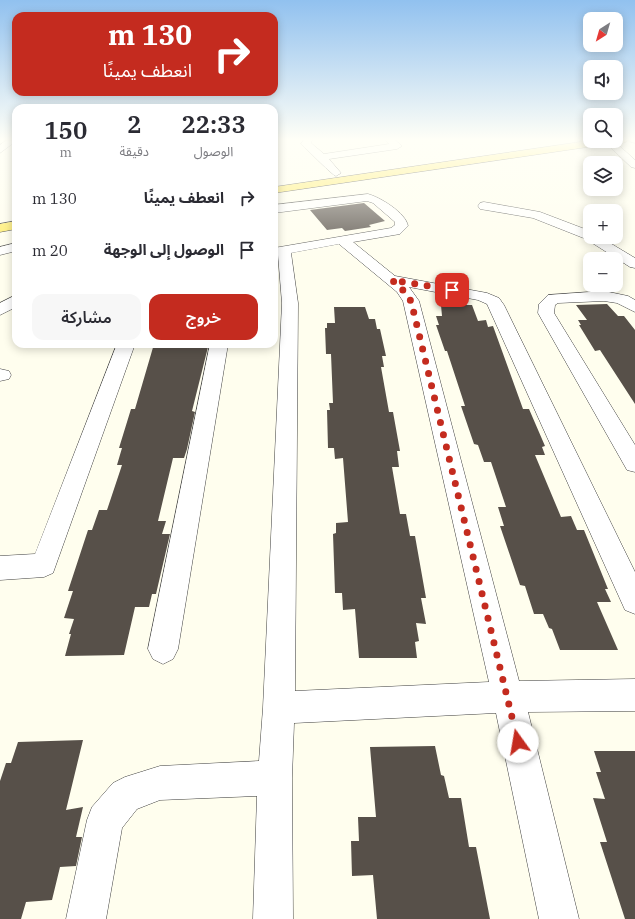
<!DOCTYPE html>
<html lang="ar">
<meta charset="utf-8">
<style>
:root{--surface:#fff;--page:#f7f7f7;--text:#2b2b33;--muted:#7c7c81;--accent:#c42b1f}
body{margin:0;font-family:"IBM Plex Serif","Noto Sans Arabic",serif;background:var(--page);color:var(--text);direction:rtl;height:100vh;display:flex;flex-direction:column;font-size:15px;white-space:nowrap}
*{box-sizing:border-box;margin:0}
p{font-size:13px;color:var(--muted)}
.icon{flex:none;width:22px;height:22px;fill:none;stroke:currentColor;stroke-width:2;stroke-linecap:round;stroke-linejoin:round}
.map{position:relative;flex:1;overflow:hidden;direction:ltr}
.details{position:absolute;left:12px;top:104px;width:266px;height:244px;display:flex;flex-direction:column;background:var(--surface);border-radius:12px;box-shadow:0 2px 10px #0003;direction:rtl}
.details>*{flex:none}
.top-card{position:absolute;left:12px;top:12px;width:266px;height:84px;border-radius:12px;box-shadow:0 2px 10px #0003;direction:rtl;background:#c42b1f;color:#fff;overflow:hidden}
.needle{width:26px;rotate:217deg}
.controls{position:absolute;left:583px;top:12px;display:grid;gap:8px}
.controls a{display:grid;place-items:center;width:40px;height:40px;border-radius:8px;background:var(--surface);box-shadow:0 2px 10px #0003;font-size:20px}
.pin{position:absolute;display:grid;place-items:center;width:34px;height:34px;color:#fff;margin:-17px;border-radius:8px;box-shadow:0 2px 6px #0006}
.me{position:absolute;width:44px;margin:-22px;rotate:347deg;stroke-linejoin:round;filter:drop-shadow(0 0 3px #0008)}
.turn{display:flex;align-items:center;gap:14px;height:84px;padding:0 20px;font-size:18px}
.turn .icon{width:52px;height:52px;stroke-width:2.5}
.turn b{display:block;font-size:28px;line-height:34px}
.eta{display:flex;justify-content:space-evenly;align-items:center;height:68px;text-align:center}
.eta b{font-size:24px;font-weight:600;line-height:28px}
.cta{display:flex;gap:8px;margin-top:auto;padding:8px 20px}
.cta a{flex:1;height:46px;border-radius:12px;background:var(--accent);color:#fff;font-size:16px;font-weight:600;line-height:46px;text-align:center}
.cta a+a{background:var(--page);color:var(--text)}
ul{padding:0;list-style:none}
li{display:flex;align-items:center;gap:12px;height:52px;padding:0 20px}
li div{flex:1}
li b{display:block;font-size:15px}
li em{font-style:normal}
.map>svg:first-child{display:block}
</style>
<div class="map">
<svg width="635" height="919" viewBox="0 0 635 919">
<rect width="100%" height="100%" fill="#fffeee"/>
<g fill="#575049">
<path d="M364,203L385,221L369,225L371,227L345,231L342,228L327,230L310,210Z"/>
<path d="M607,304L618,316H624L635,330V404L600,350L595,351L579,325H581L578,320H587L576,305Z"/>
<path d="M441,305H472L478,321L486,320L488,327L493,326L523,409H529L545,446L542,447L545,455H535L561,517L571,516L577,530H584L608,589H605L611,602H597L618,650H560L552,629L549,628L543,614H534L525,586L520,585L500,526H504L498,507H506L491,462H484L478,445L474,444L461,406H465L447,351H445L436,325H439L436,316H442Z"/>
<path d="M334,307H365L369,319H375L377,329H380L386,356H382L384,367H381L389,412H393L400,451H397L399,467H392L400,514H406L410,536H415L426,598H421L426,624L416,623L419,641L415,642L417,658H359L355,609L343,610L342,593H335L333,534L336,533V523L348,522L343,458L335,459L334,448H328L327,410H330L329,403H333L331,354H326L325,328H327V323H335Z"/>
<path d="M154,344H192L191,348L208,347L192,411L195,412L187,449L184,458H173L158,521H166L162,534H170L156,594H152L149,607H135L124,655L65,656L71,634H69L74,619L64,618L73,591H68L88,530H92L99,510H107L122,465H117L122,448H119L131,409H135Z"/>
<path d="M83,740L66,810L83,807L76,837H82L76,866L60,867L52,900L26,902L21,919H0V781L6,763H11L18,742Z"/>
<path d="M435,746L441,775L444,776L449,798H461L469,847H476L490,919H377L373,875L352,876L351,841H359L358,817H376L370,747Z"/>
<path d="M594,751H635V919H625L600,842H607L593,798L605,799L596,772H601Z"/>
</g>
<g fill="none" stroke-linecap="round" stroke-linejoin="round">
<g stroke="#404040" stroke-width="1">
<g id="minor">
<path d="M7,140L16,141L0,153V145Z"/>
<path d="M304,140H312L311,143L324,154L389,144L385,140H395L402,146L397,149L329,159L341,173L336,176C332,175 309,151 303,146L301,144Z"/>
<path d="M629,140H635V143L631,142Z"/>
<path d="M608,141H614L635,160V168L631,167L608,145Z"/>
<path d="M368,194C380,197 406,213 408,226L400,234L353,242L395,276L487,293L499,298L504,305L635,572V614L625,610L487,304L478,300L409,287L419,301L519,681L635,679V711L528,712L579,919H539L496,713L294,723L292,778L293,919H253L257,796L160,800L137,809L122,828L106,919H66L87,820L92,807L113,783L125,777L160,766L259,761L263,708L282,303L278,255L274,256V248L391,228L395,225V222L373,203L367,201L274,213V205ZM339,244L397,292L403,301L489,682L295,691L298,303L291,253Z"/>
<path d="M484,202L540,212L590,231V237H600L635,258V268L630,267L586,239L533,218L480,209L478,206L480,203Z"/>
<path d="M16,243V251L0,255V247Z"/>
<path d="M604,291L628,296L635,300V312L617,303L604,301L558,303L555,305L554,313L635,445V472L627,470L538,313L539,304L548,295Z"/>
<path d="M16,295V307L0,315V303Z"/>
<path d="M117,344H135L53,573L44,577L0,580V556L35,554Z"/>
<path d="M210,344H228L178,649L173,659L163,664L153,659L148,649Z"/>
<path d="M0,369L9,371L11,375L9,379L0,381Z"/>
</g>
</g>
<g stroke="#1e1e1e" stroke-width="1">
<g id="major">
<path d="M581,140H628L626,142L611,146L601,145L274,193V187L580,142Z"/>
<path d="M16,221V229L0,232V224Z"/>
</g>
</g>
<use href="#minor" fill="#fff" fill-rule="evenodd"/>
<use href="#major" fill="#ffeb5e" fill-rule="evenodd"/>
</g>
<linearGradient id="sky" x2="0" y2="1"><stop stop-color="#91c1ef"/><stop offset="0.52" stop-color="#fffff7"/><stop offset="1" stop-color="#fffff7" stop-opacity="0"/></linearGradient>
<rect width="635" height="268" fill="url(#sky)"/>
<g fill="none" stroke-linecap="round" stroke-linejoin="round">
<path stroke="#c42b1f" stroke-width="7" stroke-dasharray="0 12.6" d="M452,290L392,280L402,289L411,301L518,742"/>
</g>
</svg>
<div class="controls">
<a><svg class="needle" viewBox="-14 -14 28 28"><path d="M0-13l5 13h-10z" fill="#e53935"/><path d="M0 13l5-13h-10z" fill="#7c7c81"/></svg></a>
<a><svg class="icon" aria-label="sound" viewBox="0 0 24 24"><path d="M4 9h4l5-4v14l-5-4H4zM17 9q2 3 0 6"/></svg></a>
<a><svg class="icon" aria-label="search" viewBox="0 0 24 24"><circle cx="10" cy="10" r="6"/><path d="M15 15l6 6"/></svg></a>
<a><svg class="icon" aria-label="layers" viewBox="0 0 24 24"><path d="M12 4l9 5-9 5-9-5zM3 14l9 5 9-5"/></svg></a>
<a>+</a>
<a>−</a>
</div>
<div class="pin" style="left:452px;top:290px;background:#d93025"><svg class="icon" aria-label="arrive" viewBox="0 0 24 24"><path d="M6 21V4h12l-3 4 3 4H6"/></svg></div>
<svg class="me" style="left:518px;top:742px" viewBox="-20 -20 40 40"><circle r="19" fill="#fff"/><path d="M0-13L10 11 0 6-10 11z" fill="#c42b1f"/></svg>
<div class="top-card">
<div class="turn"><svg class="icon" aria-label="right" viewBox="0 0 24 24"><path d="M7 20v-9h11M14 6l5 5-5 5"/></svg><div><b>130 m</b>انعطف يمينًا</div></div>
</div>
<section class="details">
<div class="eta">
<div><b>22:33</b><p>الوصول</p></div>
<div><b>2</b><p>دقيقة</p></div>
<div><b>150</b><p>m</p></div>
</div>
<ul>
<li><svg class="icon" aria-label="right" viewBox="0 0 24 24"><path d="M7 20v-9h11M14 6l5 5-5 5"/></svg><div><b>انعطف يمينًا</b></div><em>130 m</em></li>
<li><svg class="icon" aria-label="arrive" viewBox="0 0 24 24"><path d="M6 21V4h12l-3 4 3 4H6"/></svg><div><b>الوصول إلى الوجهة</b></div><em>20 m</em></li>
</ul>
<div class="cta"><a>خروج</a><a>مشاركة</a></div>
</section>
</div>
